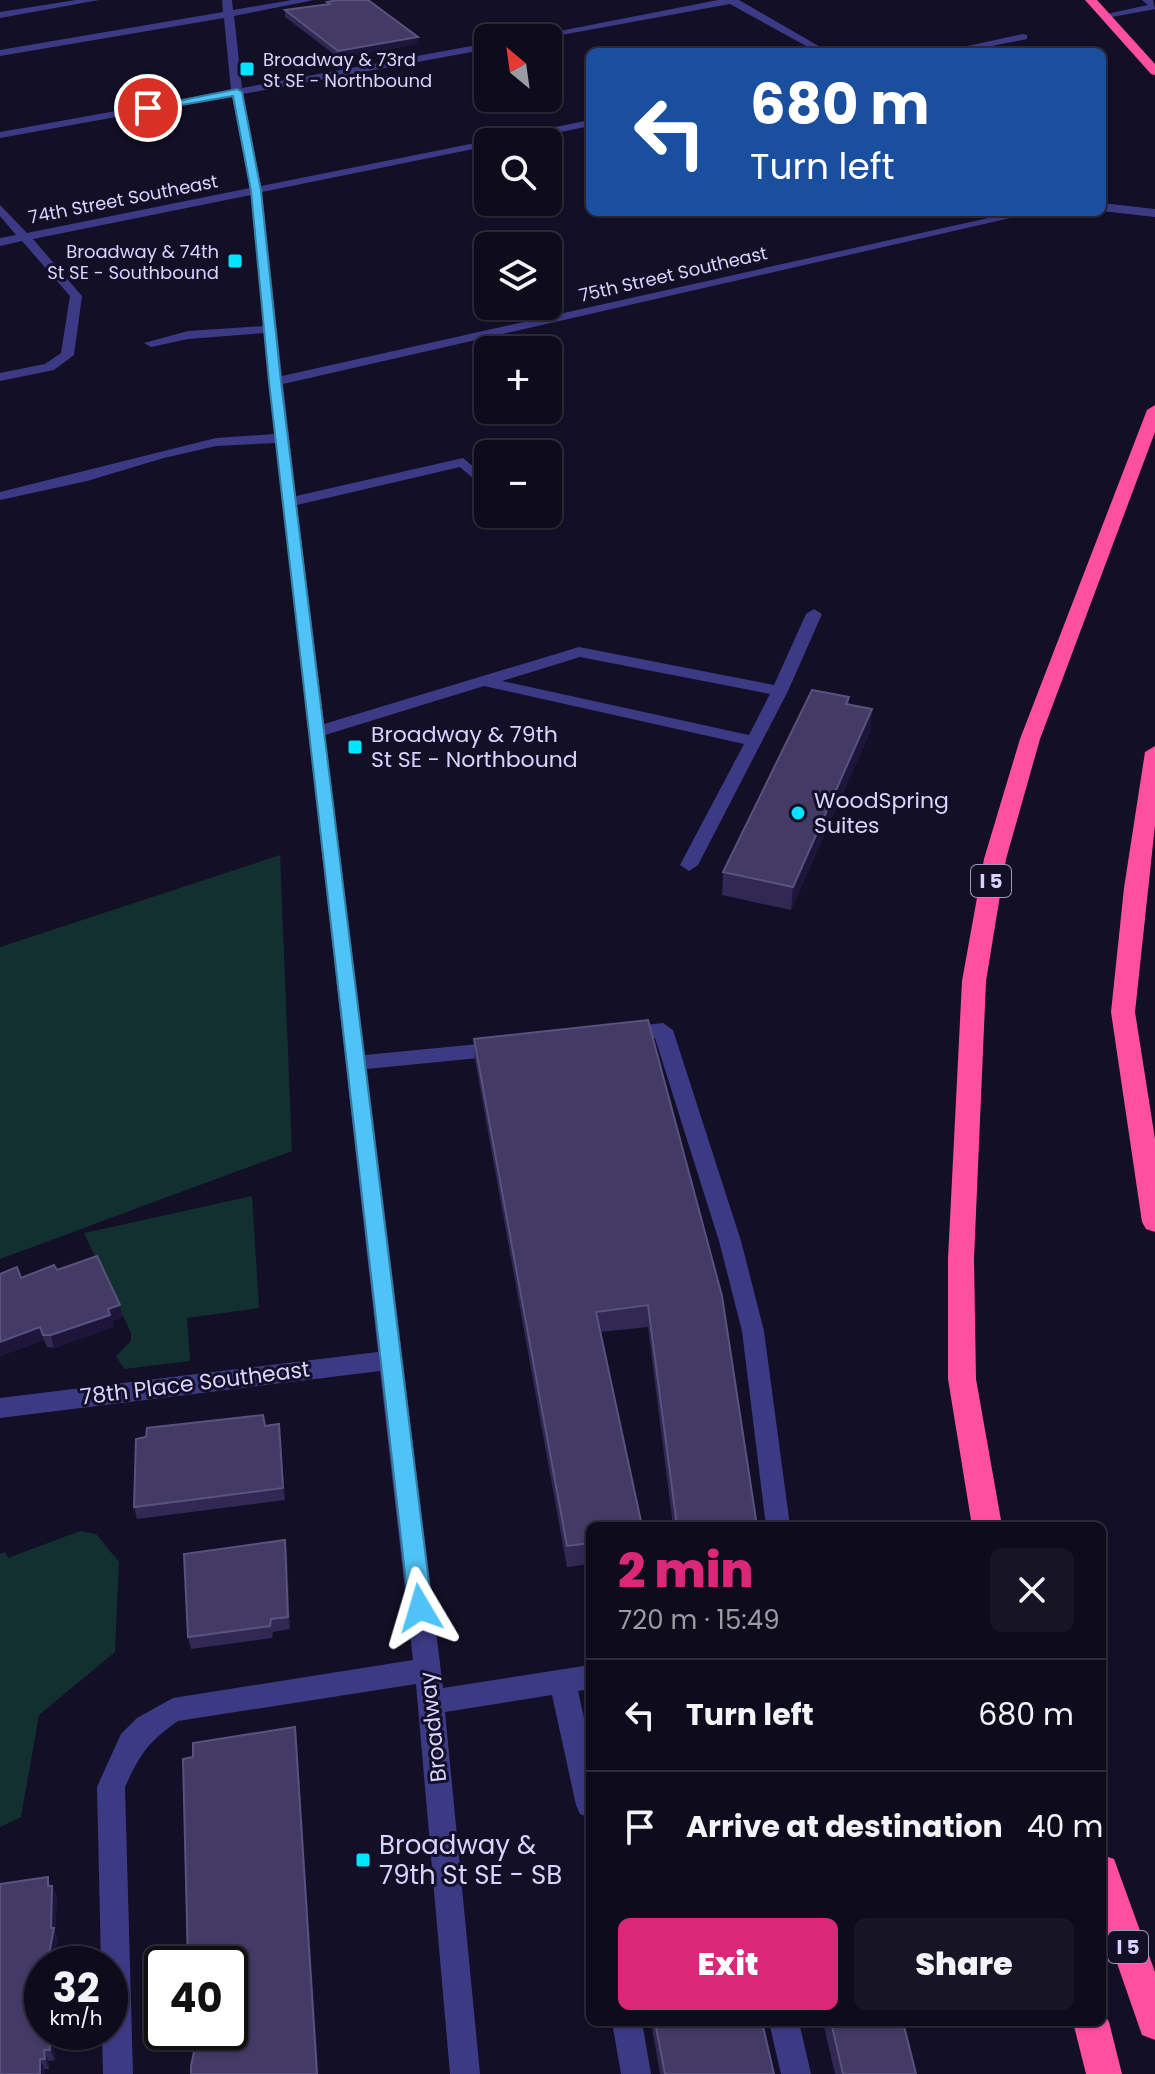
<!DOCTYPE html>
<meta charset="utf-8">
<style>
:root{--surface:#0e0b1c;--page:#171425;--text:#f1f3f6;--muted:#9b9ba3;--line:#2e2b3b;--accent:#db2777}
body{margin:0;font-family:Poppins,sans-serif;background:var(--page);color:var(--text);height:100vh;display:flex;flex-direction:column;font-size:30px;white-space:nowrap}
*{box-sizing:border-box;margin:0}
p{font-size:26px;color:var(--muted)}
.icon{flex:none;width:44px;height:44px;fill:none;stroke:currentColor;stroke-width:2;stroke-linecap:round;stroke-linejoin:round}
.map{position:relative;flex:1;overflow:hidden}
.drawer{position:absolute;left:586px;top:1522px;width:520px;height:504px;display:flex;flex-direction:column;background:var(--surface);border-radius:12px;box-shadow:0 2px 6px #0004,0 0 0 2px var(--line)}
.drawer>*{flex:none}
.hud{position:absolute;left:586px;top:48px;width:520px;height:168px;border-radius:12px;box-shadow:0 2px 6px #0004,0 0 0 2px var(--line);background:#1a4fa0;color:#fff;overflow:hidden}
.needle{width:52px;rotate:331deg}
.tools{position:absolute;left:474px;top:24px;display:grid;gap:16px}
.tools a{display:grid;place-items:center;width:88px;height:88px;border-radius:12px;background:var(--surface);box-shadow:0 2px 6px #0004,0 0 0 2px var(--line);font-size:40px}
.speed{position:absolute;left:24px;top:1946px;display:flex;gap:16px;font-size:40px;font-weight:700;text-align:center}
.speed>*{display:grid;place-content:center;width:104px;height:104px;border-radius:50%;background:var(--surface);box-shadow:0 2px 6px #0004,0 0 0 2px var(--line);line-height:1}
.speed small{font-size:20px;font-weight:400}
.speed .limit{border:4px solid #111;border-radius:12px;background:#fff;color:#111}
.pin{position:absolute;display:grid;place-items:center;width:68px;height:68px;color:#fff;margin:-34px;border:4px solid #fff;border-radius:50%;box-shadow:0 2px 8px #0007}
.me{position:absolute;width:88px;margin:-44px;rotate:353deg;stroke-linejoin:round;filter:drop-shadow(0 0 6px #0008)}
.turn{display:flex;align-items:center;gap:28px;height:168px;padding:0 32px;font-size:36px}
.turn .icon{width:104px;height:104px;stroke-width:2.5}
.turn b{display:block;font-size:56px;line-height:68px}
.round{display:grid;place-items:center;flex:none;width:84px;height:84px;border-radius:12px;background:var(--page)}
.summary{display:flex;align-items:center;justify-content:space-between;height:136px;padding:0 32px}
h1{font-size:48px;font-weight:800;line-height:60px;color:var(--accent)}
.button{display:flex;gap:16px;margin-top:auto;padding:16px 32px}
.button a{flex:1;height:92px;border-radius:12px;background:var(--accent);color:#fff;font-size:32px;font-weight:800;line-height:92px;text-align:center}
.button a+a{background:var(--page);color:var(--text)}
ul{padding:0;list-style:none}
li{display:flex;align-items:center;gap:24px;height:112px;padding:0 32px;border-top:2px solid var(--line)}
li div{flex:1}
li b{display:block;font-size:30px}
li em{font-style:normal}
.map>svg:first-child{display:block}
</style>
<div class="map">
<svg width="1155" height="2074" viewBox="0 0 1155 2074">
<rect width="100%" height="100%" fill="#130f26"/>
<g fill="#12302f">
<path d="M280,855L292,1151L0,1259V947Z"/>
<path d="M252,1196L259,1308L187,1318L190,1361L124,1369L116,1356L131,1341V1333L84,1233Z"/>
<path d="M80,1531L96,1534L119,1562L115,1652L39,1715L21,1817L0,1827V1554L5,1552L8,1558Z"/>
</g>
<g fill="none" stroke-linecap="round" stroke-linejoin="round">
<g fill="#3d3a85" fill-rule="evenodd">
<path d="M76,0H99L0,18V12Z"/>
<path d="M222,0H232L233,10L292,0H314L234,16L242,88L488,43V49L243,94L261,186L590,120V126L512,142H488V146L262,192L282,376L1015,212H1037L283,384L296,496L463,458L488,479V491L460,467L297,505L324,724L579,647L774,685L806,614L814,609L822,614L788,691L698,865L689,871L680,865L744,744L484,686L325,735L365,1055L499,1042L509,1049L499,1056L367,1069L443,1688L590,1665V1689L578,1691L590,1745V1818L580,1814L576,1805L552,1695L445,1712L480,2074H450L416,1684L178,1721C148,1742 140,1754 125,1787L133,2074H103L102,2032H110V1964H101L97,1787L121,1734L137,1718L173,1698L413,1660L380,1371L0,1418V1398L378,1352L276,443L216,446L164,458L87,481L0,500V492L216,438L275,434L264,333L188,339L151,347L144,343L188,331L264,326L251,195L33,239L82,296L74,355L54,370L0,381V373L45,364L61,353L70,296L22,241L0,246V238L16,235L0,216V205L27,233L250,188L232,96L0,138V132L231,90L224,18L0,56V50L223,12ZM580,657L770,694L749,735L502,681Z"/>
<path d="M718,0H739L829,52H817L730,4L545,38H524Z"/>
<path d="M1142,0H1153L1155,9L1107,18L1102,15L1148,5Z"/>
<path d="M1023,34L1027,35V39L961,52H940Z"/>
<path d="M1102,203L1155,209V217L1102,211Z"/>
<path d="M663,1023L673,1030L741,1241L764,1331L790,1526H766L742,1331L719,1241L655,1038L626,1041L616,1034L626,1027Z"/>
<path d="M612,2022H642L651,2074H621Z"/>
<path d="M769,2022H799L811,2074H781Z"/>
</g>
<g fill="#ff4fa3" fill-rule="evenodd">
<path d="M1085,0H1097L1155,64V75L1151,74Z"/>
<path d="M1155,405V432L1040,739L1006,859L986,981L974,1259L976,1379L1002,1526H972L948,1379V1259L962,981L984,859L1020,739L1147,410Z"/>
<path d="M1155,746V825L1135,1012L1155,1139V1232L1146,1229L1142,1222L1111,1012L1124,888L1145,752Z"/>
<path d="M1102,1855L1114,1859L1155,1972V2040L1142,2035L1102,1920Z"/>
<path d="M1102,2009L1109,2022L1122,2074H1086L1073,2022H1102Z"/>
</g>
</g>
<g fill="#312854">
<path d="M327,2L418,44L339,58L285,17V10L327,4Z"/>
<path d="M849,697V704L872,709L870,732L791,910L722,895L723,872Z"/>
<path d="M648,1020L757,1526H673L648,1327L600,1332L590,1526V1564L567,1567L475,1060L474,1039Z"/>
<path d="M57,1270L123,1317L112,1321L113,1327L54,1348L47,1347L44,1340L0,1356V1274L21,1278Z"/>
<path d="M279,1424L285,1500L137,1519L134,1507L265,1426Z"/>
<path d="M287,1552L290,1629L273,1632L272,1638L191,1649L188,1637Z"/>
<path d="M52,1886L57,1897L55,1932L58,1939L53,1964H42L53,2032L55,2060L48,2061L49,2069L0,2074Z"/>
<path d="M651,2022H762L774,2074H660Z"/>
<path d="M823,2022H903L916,2074H835Z"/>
</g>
<g fill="#1d163a">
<path d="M418,37V44L339,58L338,51Z"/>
<path d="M872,709L870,732L791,910L793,887Z"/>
<path d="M120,1305L123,1317L112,1321L113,1327L54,1348L51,1335Z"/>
<path d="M40,1327L44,1340L0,1356V1342Z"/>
<path d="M279,1424L281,1436L285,1500L283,1488Z"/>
<path d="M285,1540L287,1552L290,1629L288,1617Z"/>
<path d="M295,1727L297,1739L319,2074H317Z"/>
<path d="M48,1877L57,1897L55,1932L58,1939L53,1964H47L51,1928Z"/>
<path d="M49,2032H53L55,2060L50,2050Z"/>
<path d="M44,2050L48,2061L49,2069L45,2059Z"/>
<path d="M40,2059L45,2070V2074H40Z"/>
</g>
<g fill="#433a66" stroke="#5a527e" stroke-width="2">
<path d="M337,0H368L418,37L338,51L285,10L330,4L327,2Z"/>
<path d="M812,690L849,697L846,704L872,709L793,887L723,872Z"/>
<path d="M648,1020L722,1296L757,1526H677L648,1305L596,1312L642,1526H590V1543L567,1546L474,1039Z"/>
<path d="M97,1256L120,1305L108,1309L110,1315L51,1335H43L40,1327L0,1342V1274L17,1267L21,1278L54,1265L57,1270Z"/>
<path d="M263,1415L265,1426L279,1424L283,1488L134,1507L136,1439L146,1437L147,1428Z"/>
<path d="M285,1540L288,1617L271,1619L270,1626L188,1637L184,1554Z"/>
<path d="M295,1727L317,2074H191V2066L198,2032H230V1964H188L183,1759L193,1757V1743Z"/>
<path d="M48,1877V1886H52L51,1928H54L47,1964H42V2032H49L50,2050H44L45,2059H40V2074H0V1884Z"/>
<path d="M655,2022H762L774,2074H665Z"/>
<path d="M831,2022H903L916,2074H843Z"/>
</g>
<path fill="#4fc3f7" stroke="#337fa1" stroke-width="2" d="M237,89L242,92L261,191L281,382L432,1608L428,1615L420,1618L412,1615L409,1608L269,382L251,191L233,96L148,111L143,108Z"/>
<g fill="#00e5ff" stroke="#130f26" stroke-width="3">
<rect x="239" y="61" width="16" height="16" rx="4"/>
<rect x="227" y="253" width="16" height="16" rx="4"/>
<rect x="347" y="739" width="16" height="16" rx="4"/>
<circle cx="798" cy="813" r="8"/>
<rect x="355" y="1852" width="16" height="16" rx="4"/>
</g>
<g text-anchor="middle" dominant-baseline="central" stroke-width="6" stroke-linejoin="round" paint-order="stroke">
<g font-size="18" fill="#d9d4ff" stroke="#130f26" text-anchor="start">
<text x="263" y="59">Broadway &amp; 73rd<tspan x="263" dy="21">St SE - Northbound</tspan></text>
<text x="219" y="251" text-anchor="end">Broadway &amp; 74th<tspan x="219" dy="21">St SE - Southbound</tspan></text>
</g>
<g font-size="18" fill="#d9d4ff" stroke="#130f26">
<text transform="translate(123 199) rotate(-11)">74th Street Southeast</text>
<text transform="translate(673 274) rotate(-13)">75th Street Southeast</text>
</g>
<g fill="#130f26" stroke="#9e99be" stroke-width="2">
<rect x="971" y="865" width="40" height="32" rx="6"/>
<rect x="1108" y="1931" width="40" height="32" rx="6"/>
</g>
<g font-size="20" font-weight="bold" fill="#d9d4ff">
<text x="991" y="881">I 5</text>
<text x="1128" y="1947">I 5</text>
</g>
<g font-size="22" fill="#d9d4ff" stroke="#130f26" text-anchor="start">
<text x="371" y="734">Broadway &amp; 79th<tspan x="371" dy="25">St SE - Northbound</tspan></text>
<text x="814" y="800">WoodSpring<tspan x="814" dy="25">Suites</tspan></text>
</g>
<g font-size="22" fill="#d9d4ff" stroke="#130f26">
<text transform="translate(195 1383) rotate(-7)">78th Place Southeast</text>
<text transform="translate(433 1727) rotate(-96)">Broadway</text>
</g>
<g font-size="26" fill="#d9d4ff" stroke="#130f26" text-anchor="start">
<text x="379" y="1845">Broadway &amp;<tspan x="379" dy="30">79th St SE - SB</tspan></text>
</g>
</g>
</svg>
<div class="tools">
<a><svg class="needle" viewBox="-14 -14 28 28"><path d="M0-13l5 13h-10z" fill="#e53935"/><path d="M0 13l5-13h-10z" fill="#9b9ba3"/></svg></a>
<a><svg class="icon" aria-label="search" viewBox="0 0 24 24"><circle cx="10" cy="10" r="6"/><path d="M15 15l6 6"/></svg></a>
<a><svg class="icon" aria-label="layers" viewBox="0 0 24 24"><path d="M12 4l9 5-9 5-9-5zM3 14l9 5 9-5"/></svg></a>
<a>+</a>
<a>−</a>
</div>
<div class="speed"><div>32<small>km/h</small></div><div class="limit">40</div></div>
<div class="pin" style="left:148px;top:108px;background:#d93025"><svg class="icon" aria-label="arrive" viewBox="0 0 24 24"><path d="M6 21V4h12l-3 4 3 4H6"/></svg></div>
<svg class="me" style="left:420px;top:1608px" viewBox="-20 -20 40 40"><path d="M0-17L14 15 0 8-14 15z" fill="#4fc3f7" stroke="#fff" stroke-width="4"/></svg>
<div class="hud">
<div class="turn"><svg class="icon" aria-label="left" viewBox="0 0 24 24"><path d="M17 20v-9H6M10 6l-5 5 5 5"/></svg><div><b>680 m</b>Turn left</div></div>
</div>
<section class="drawer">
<div class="summary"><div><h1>2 min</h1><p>720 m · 15:49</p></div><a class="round"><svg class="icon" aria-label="close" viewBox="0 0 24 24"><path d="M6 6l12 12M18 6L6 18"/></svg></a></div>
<ul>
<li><svg class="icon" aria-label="left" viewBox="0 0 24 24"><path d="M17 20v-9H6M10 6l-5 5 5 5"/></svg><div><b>Turn left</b></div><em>680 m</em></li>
<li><svg class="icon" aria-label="arrive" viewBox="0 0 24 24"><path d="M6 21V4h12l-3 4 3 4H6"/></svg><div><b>Arrive at destination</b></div><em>40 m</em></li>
</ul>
<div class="button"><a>Exit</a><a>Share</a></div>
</section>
</div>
